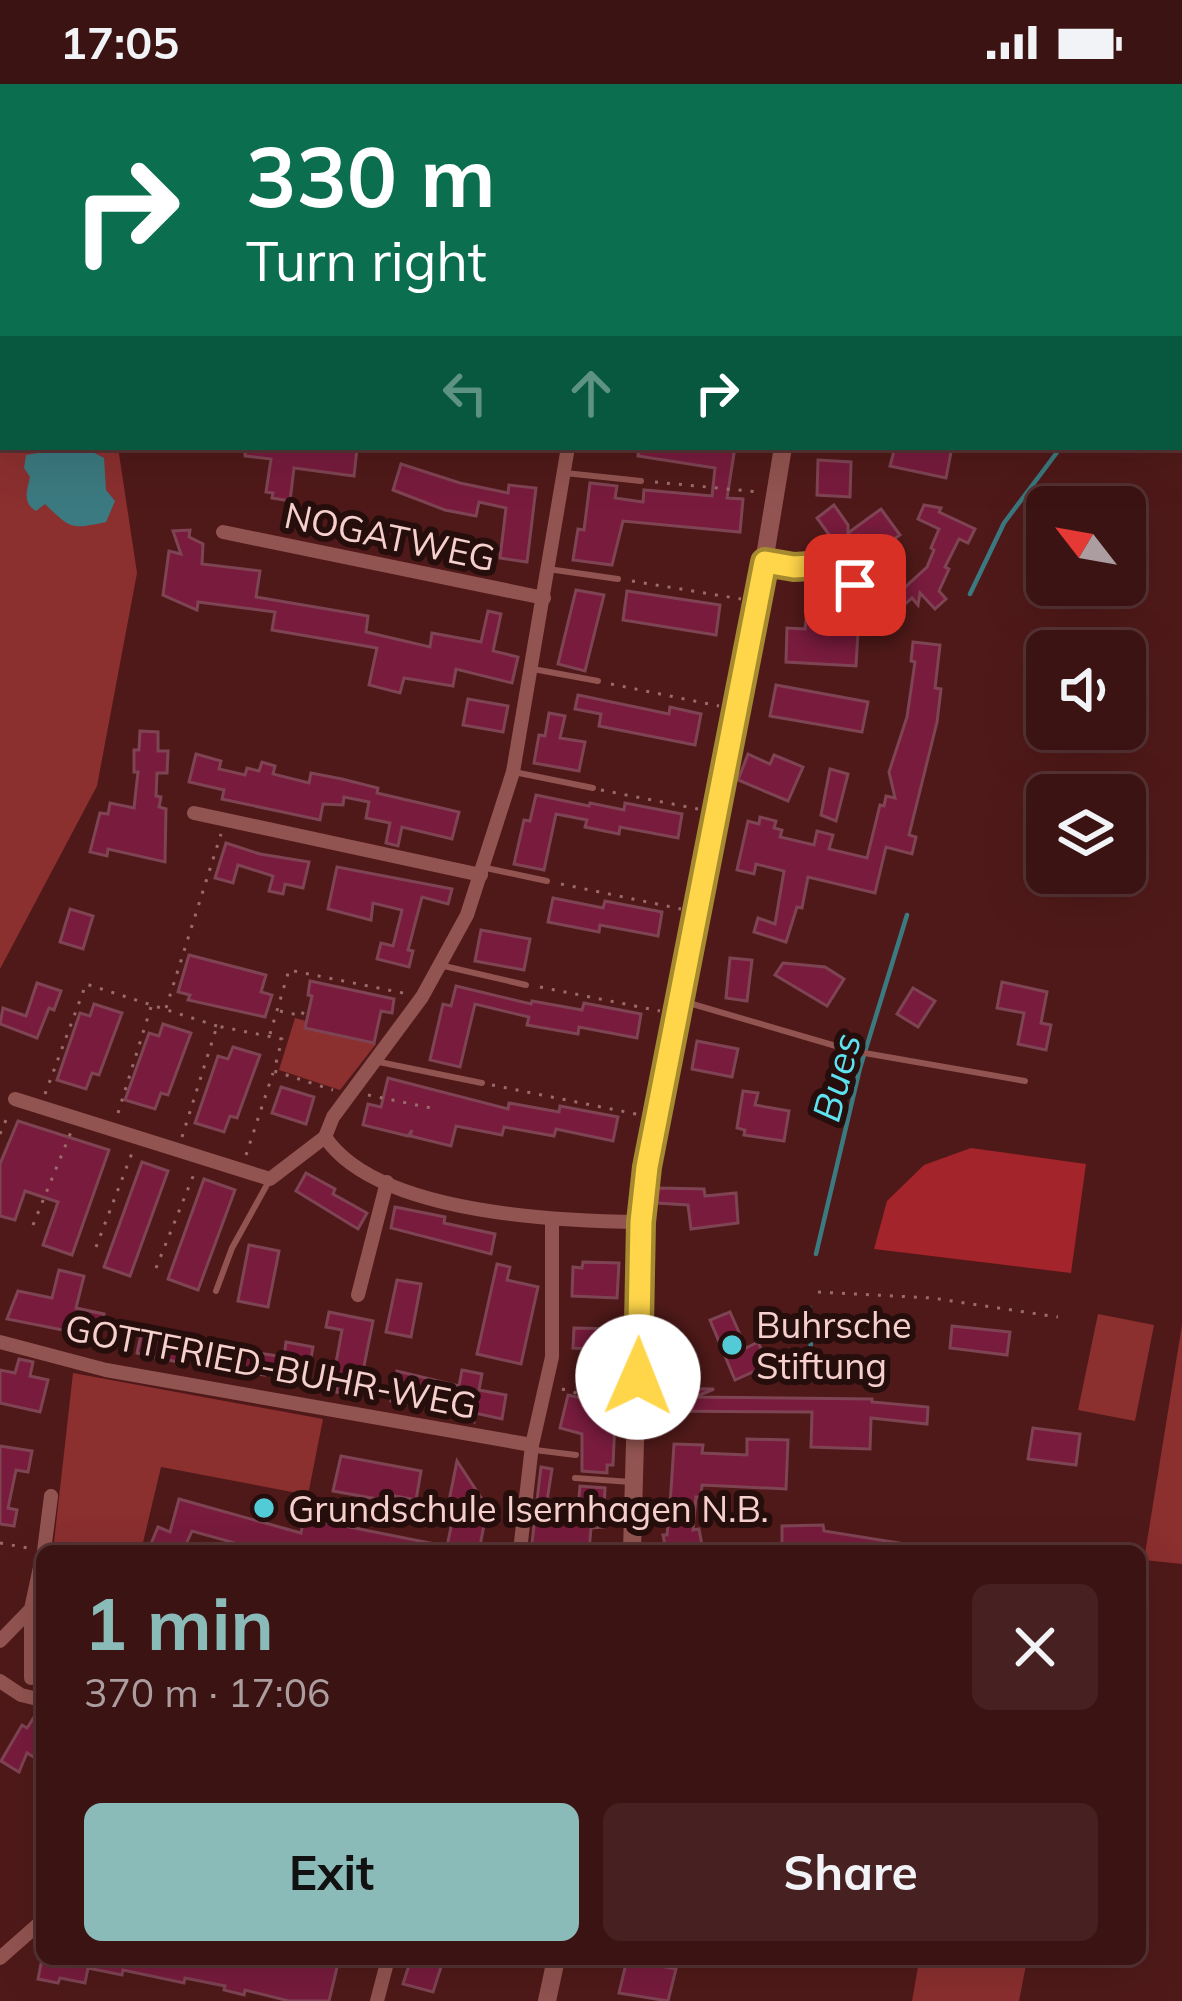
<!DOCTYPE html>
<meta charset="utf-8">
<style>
:root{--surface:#3c1313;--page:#472021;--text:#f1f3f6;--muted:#ac9ea0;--line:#553233;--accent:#8bbbb9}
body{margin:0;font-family:Mulish,sans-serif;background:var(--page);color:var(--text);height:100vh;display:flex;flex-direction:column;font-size:45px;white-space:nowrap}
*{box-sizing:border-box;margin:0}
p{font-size:39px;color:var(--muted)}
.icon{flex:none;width:66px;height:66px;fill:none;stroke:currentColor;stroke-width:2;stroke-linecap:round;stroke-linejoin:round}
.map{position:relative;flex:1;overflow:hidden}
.side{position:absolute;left:36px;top:1461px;width:1110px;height:420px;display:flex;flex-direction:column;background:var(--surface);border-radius:18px;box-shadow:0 12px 48px #0002,0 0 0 3px var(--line)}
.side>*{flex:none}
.banner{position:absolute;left:0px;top:0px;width:1182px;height:366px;box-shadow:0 12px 48px #0002,0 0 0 3px var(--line);background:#0b6e4f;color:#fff;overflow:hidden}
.needle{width:78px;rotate:301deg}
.buttons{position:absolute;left:1026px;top:402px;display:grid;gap:24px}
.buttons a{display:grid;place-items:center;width:120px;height:120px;border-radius:18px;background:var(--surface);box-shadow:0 12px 48px #0002,0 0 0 3px var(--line);font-size:60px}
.pin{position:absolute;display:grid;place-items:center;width:102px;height:102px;color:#fff;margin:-51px;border-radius:24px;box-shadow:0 6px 18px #0006}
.me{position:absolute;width:132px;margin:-66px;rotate:1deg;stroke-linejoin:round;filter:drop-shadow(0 0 9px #0008)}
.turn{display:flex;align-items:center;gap:42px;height:252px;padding:0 48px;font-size:54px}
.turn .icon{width:156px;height:156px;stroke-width:2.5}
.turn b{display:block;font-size:84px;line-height:102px}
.lanes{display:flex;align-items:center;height:114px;padding:0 48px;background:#0003;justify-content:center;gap:60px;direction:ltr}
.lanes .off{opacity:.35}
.round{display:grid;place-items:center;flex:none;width:126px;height:126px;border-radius:18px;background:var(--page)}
.headline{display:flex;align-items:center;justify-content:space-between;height:204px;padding:0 48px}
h1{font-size:72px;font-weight:700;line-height:90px;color:var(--accent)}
.primary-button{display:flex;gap:24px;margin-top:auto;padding:24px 48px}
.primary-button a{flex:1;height:138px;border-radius:18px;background:var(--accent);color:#111;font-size:48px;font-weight:700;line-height:138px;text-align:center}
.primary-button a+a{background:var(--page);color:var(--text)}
.status{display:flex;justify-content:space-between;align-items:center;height:84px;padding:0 60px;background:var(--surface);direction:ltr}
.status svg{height:33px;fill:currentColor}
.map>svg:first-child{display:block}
</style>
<div class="status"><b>17:05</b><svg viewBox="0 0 49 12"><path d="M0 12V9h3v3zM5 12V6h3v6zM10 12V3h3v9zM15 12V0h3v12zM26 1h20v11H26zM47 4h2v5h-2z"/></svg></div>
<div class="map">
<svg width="1182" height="1917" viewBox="0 0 1182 1917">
<rect width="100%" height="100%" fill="#501919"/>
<g fill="#8b2f2f">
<path d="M0,0H222L3,3V363H118L137,489L97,702L0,885Z"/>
<path d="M295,934L306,937L305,945L376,960L340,1006L279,986Z"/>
<path d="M1098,1230L1154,1241L1135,1337L1078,1326Z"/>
<path d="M1182,1241V1480L1144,1476Z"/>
<path d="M73,1289L323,1335L308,1411L161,1383L141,1467H53Z"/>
<path d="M931,1875L1027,1876L1019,1917H912L919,1877L929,1879Z"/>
</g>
<path fill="#a3242a" d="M971,1064L1086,1080L1071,1189L874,1165L887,1117L924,1081Z"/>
<path fill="#3b7a80" d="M63,365H87L104,374L106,406L115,417L106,438C70,446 70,444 45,420L36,427C22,419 27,406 30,393L24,384L26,371Z"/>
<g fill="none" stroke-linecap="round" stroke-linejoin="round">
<g stroke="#3b7a80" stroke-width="4.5">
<path d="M1179,233L1182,229"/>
<path d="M970,510L1004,439L1061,363"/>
<path d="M816,1170L860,984L907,831"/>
<path d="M810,1224L811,1278"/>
</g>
</g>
<g fill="#781b3d" stroke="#7f4453" stroke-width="3">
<path d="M245,363L357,365L354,392L294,384L290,417L272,414L273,409L266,408L271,375L245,372Z"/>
<path d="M639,363H735L727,414L743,415L740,448L623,437L612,481L573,476L578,445L584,446L590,399L617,402L615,414L643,418L644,406L712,412L715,384L638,372Z"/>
<path d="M895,363H952L946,394L890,382Z"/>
<path d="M818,376L851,378L850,413L817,411Z"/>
<path d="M401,380L460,399L508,409L509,401L536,404L527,478L500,474L506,424L479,418L476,432L445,426L393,406Z"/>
<path d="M834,421L848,441V449L881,425L900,451L853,484L817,434Z"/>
<path d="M924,421L941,424L939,428L975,445L968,459L959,455L945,483L949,485L939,507L946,515L935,525L920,509L918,521L912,514L892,532L881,521L887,515L882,510L898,497L904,504L927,483L934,466L931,464L939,445L918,435Z"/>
<path d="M190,446L189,453L203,460L202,480L260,487L256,513L368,532L366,548L430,563L432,549L481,558L488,527L501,530L493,567L518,573L512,599L456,585L453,602L404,594L400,609L369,601L377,564L272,546L275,528L198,518L197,526L163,511L169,467L181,470L173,447Z"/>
<path d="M811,495L838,498L832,546L858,548L856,582L786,578L787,544L805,545Z"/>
<path d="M576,506L604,511L585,587L558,580Z"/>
<path d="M627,507L720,521L716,551L623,536Z"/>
<path d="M913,558L940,561L935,604L941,605L937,638L909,751L916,753L912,770L886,763L875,809L808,793L802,824L797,823L786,858L754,848L758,834L775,840L784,787L756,780L754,790L737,786L748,737L759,740L760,733L776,737L774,744L782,746L780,753L814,761L817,747L833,751L829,765L867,774L880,721L884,722L886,712L895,714L889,688L907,633L915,578L911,577Z"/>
<path d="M776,601L868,618L862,648L770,632Z"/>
<path d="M578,611L669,630L670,623L701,630L695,661L599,642L601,630L575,625Z"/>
<path d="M468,615L508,622L503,648L463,641Z"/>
<path d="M549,629L565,632L560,654L585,658L579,687L534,679L539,651L545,652Z"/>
<path d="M140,647L158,648V667H168L167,689H157L156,712L161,713L159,723L166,725L165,778L108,765L107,772L90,768L100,729L108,730L110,719L134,724L138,688H134V666H139Z"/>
<path d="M196,670L221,677L219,685L245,691L247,684L259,687L262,678L275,682L273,690L309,699L311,689L342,695L378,704L377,709L459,728L452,755L402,743L398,762L386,759L390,739L366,734L369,718L344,713L343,721L323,720L320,736L222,715L224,706L189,698Z"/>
<path d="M748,670L770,680L774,671L803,683L788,717L738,696Z"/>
<path d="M830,685L848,690L836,737L821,731Z"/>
<path d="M536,711L589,722L590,719L624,726L625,719L682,730L678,754L620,743L619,750L585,743L587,736L556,730L544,786L514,780L524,736L530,737Z"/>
<path d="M226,759L260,770L309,778L303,804L285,800L283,810L269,807L273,792L238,781L233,799L215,794Z"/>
<path d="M337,783L452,805L448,820L422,813L408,866L413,867L409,883L377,875L381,859L393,862L402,826L373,819L371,836L328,825Z"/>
<path d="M553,814L603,824L605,817L662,828L658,852L600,841L599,848L548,838Z"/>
<path d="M70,825L93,832L83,865L60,858Z"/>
<path d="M481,846L530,855L524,886L475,877Z"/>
<path d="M189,871L266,891L261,908L272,911L265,933L188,916L190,911L178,908Z"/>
<path d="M730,874L752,876L747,917L726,914Z"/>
<path d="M783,879L825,883L844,895L827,922L775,891Z"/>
<path d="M310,897L394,915L392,929L381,927L374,959L305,944L312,912L308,911Z"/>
<path d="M1002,898L1047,908L1041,939L1051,941L1046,966L1018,960L1024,929L997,924Z"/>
<path d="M37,899L61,907L54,926L49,924L37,954L0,940L3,924L26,932Z"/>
<path d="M456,902L531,920L532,917L582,926L584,919L641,930L637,954L579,943L578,950L527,941L529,933L475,920L460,983L430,976L443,920L451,922Z"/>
<path d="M913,904L935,917L918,943L897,930Z"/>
<path d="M94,920L122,929L99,991L92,989L86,1005L57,996L80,929L90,932Z"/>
<path d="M163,940L191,949L168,1011L161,1009L155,1025L125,1016L149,949L159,952Z"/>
<path d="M697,957L738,965L732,993L692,985Z"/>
<path d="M233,963L260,971L237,1034L230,1032L224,1048L195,1039L218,972L228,975Z"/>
<path d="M388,994L508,1025L509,1019L559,1028L560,1022L618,1033L613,1057L556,1045L554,1052L504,1043L502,1051L456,1042L451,1062L410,1052L412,1046L408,1052L363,1041L368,1020L381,1023Z"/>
<path d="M281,1003L314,1013L306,1040L272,1029Z"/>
<path d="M743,1007L758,1009L755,1021L789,1027L784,1057L744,1051L745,1046L737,1044Z"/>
<path d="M18,1037L109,1066L72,1171L43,1161L58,1118L25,1107L15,1136L0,1132V1080Z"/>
<path d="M142,1078L168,1087L130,1192L104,1183Z"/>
<path d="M306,1089L335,1105L333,1110L367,1129L358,1145L296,1107Z"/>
<path d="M204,1095L235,1106L198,1206L168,1195Z"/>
<path d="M658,1104L704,1105L705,1112L736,1109L738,1139L691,1145L688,1121L657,1119Z"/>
<path d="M395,1123L445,1133L444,1139L495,1150L491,1170L391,1144Z"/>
<path d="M249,1161L279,1167L268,1223L238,1217Z"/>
<path d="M583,1178L619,1179L617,1214L572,1212L573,1183L582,1184Z"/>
<path d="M497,1180L510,1183L507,1196L538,1203L521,1280L477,1270Z"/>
<path d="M59,1186L84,1192L76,1224L104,1230L98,1253L7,1235L18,1207L52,1214Z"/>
<path d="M397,1196L421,1200L411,1253L386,1248Z"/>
<path d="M329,1228L373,1237L358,1312L336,1308L337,1303L324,1300L327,1283L335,1284L342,1246L326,1243Z"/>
<path d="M730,1228L746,1264L758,1258L768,1281L735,1296L710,1236Z"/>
<path d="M143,1242L188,1252L182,1279L137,1269Z"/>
<path d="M952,1242L1010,1248L1007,1271L950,1264Z"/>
<path d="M574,1244L621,1245L619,1289L591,1288V1265L573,1264Z"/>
<path d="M286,1258L313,1263L308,1291L269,1283L265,1291L236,1286L240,1266L284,1273Z"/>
<path d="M19,1275L33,1278L30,1292L48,1296L40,1328L0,1319V1286L15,1289Z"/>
<path d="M462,1286L482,1290L479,1306L506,1311L502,1335L475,1329L474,1337L466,1328L391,1317L397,1287L459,1302Z"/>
<path d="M654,1304L714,1305L695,1313L872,1315V1318L928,1323L927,1340L871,1334L870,1365L811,1363L812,1328L654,1327Z"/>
<path d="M568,1311L606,1320L615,1336L613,1381H607V1389L582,1387V1350L560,1344Z"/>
<path d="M1033,1344L1080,1350L1076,1381L1028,1375Z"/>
<path d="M747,1355L788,1356L786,1405L702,1401L701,1413H696L693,1446L699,1445L703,1467H666L663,1451H667L670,1421L674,1360L703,1361L702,1369L747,1371Z"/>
<path d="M0,1362L32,1367L28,1388L16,1386L8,1424L17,1426L14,1442L0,1440Z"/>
<path d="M341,1372L421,1387L416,1416L390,1411L389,1417L333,1407Z"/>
<path d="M457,1377L497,1438L485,1436L479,1467H446L454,1429L447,1427Z"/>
<path d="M541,1383L552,1385L546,1423L578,1424L580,1402L605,1404L603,1443L591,1444L589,1467H531Z"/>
<path d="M179,1415L301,1449L304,1434L440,1461V1467H263L192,1447L183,1467H148L158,1443L170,1448Z"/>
<path d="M823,1441L824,1447L899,1459L898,1467H782V1442Z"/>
<path d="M38,1627H42V1648L36,1658L42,1661V1678L27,1669L19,1688L1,1677L22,1641L27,1644Z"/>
<path d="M42,1875H339L329,1917H289L245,1906L244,1911L224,1906L225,1902L185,1894L184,1899L123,1886L122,1891L88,1884L85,1899L60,1894L58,1899L38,1895Z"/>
<path d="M411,1875L441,1883L433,1908L403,1900Z"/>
<path d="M627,1875L676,1885L668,1917L619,1909Z"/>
</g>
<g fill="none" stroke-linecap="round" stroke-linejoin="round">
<g stroke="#9a6b6a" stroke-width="3" stroke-dasharray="3 9" stroke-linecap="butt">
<path d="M655,398L759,408"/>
<path d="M632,497L741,515"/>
<path d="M611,600L719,622"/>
<path d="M601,706L698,725"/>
<path d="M561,800L681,825"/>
<path d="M540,903L660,927"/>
<path d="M166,924L221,750"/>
<path d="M280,927L302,932L305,920"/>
<path d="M270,950L289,886L403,909"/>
<path d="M492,1001L641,1031"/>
<path d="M45,1010L86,900L217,942"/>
<path d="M368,1011L436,1025"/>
<path d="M118,1029L151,923"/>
<path d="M0,1050L9,1029"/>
<path d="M182,1053L217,942L282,955L274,987L333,1006"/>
<path d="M246,1071L273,989"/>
<path d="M33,1141L71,1048"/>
<path d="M96,1163L132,1069"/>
<path d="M156,1184L196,1085"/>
<path d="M818,1208L932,1214L1058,1233"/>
<path d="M562,1305L616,1320"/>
<path d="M0,1459L28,1464"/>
</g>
<g stroke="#925450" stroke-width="6">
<path d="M565,389L641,397"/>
<path d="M768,479L794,483L827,481C865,501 861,515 903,484"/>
<path d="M548,485L618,495"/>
<path d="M533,585L598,597"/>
<path d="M514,688L593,704"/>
<path d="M486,784L547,797"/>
<path d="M444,882L526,901"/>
<path d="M682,917L853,967L1025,997"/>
<path d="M379,978L482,999"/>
<path d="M216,1207L232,1164L269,1097"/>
<path d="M535,1366L576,1371"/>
<path d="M575,1394L631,1398"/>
</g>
<g stroke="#925450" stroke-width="14">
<path d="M351,0L355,3"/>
<path d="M223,448L544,514"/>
<path d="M194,729L481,791"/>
<path d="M15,1015L270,1095L325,1053"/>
<path d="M325,1053L333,1033L422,913L467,831L513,688L568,363"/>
<path d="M325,1053C377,1130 557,1137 641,1138"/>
<path d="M358,1211L387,1098"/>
<path d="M0,1258L106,1286L532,1361"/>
<path d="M44,1467L51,1412"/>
<path d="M520,1467L532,1361L552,1273V1137"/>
<path d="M0,1557L31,1525L42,1474"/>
<path d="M31,1594V1527"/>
<path d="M0,1597L21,1611L42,1616"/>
<path d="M0,1874L42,1837"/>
<path d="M377,1917L388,1875"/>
</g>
<g stroke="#925450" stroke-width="18">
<path d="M861,3L863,0"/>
<path d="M632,1467L641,1138L647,1083L746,587L783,363"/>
<path d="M547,1917L556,1875"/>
</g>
</g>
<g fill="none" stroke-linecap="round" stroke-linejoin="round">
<g stroke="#a68a30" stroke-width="30">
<path id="route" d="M638,1293L641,1138L647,1083L765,478L794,483L827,481L855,501"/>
</g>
<use href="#route" stroke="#ffd54a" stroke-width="21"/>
</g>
<g fill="#52cbd7" stroke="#260e0d" stroke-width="4.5">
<circle cx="732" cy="1261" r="12"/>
<circle cx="264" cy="1424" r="12"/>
</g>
<g text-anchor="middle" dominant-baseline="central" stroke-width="12" stroke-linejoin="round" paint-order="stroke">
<g font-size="36" fill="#f5d0cd" stroke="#260e0d">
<text transform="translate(390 452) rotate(12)">NOGATWEG</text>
<text transform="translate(271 1282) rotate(11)">GOTTFRIED-BUHR-WEG</text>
</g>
<g font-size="36" fill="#f5d0cd" stroke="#260e0d" text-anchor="start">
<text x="756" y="1240">Buhrsche<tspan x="756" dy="41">Stiftung</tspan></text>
<text x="288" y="1424">Grundschule Isernhagen N.B.</text>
</g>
<g font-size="39" font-style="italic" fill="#5ee2ef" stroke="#260e0d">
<text transform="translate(836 993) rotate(-75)">Bues</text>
</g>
</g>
</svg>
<div class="buttons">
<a><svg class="needle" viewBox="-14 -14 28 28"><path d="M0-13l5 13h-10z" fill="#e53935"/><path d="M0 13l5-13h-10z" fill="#ac9ea0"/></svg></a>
<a><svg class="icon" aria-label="sound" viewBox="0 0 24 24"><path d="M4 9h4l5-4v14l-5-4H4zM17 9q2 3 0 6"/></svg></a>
<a><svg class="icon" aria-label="layers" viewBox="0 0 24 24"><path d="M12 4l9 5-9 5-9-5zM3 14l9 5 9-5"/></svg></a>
</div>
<div class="pin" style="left:855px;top:501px;background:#d93025"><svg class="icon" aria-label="arrive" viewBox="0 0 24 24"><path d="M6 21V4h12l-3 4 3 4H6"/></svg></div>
<svg class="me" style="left:638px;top:1293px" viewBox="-20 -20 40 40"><circle r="19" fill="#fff"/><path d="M0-13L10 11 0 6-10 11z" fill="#ffd54a"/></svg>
<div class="banner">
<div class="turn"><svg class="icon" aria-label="right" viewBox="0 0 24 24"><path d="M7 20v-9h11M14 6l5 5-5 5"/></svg><div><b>330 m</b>Turn right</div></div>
<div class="lanes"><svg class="icon off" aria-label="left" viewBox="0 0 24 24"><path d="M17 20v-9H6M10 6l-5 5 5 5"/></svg><svg class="icon off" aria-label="ahead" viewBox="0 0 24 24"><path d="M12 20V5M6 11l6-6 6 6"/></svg><svg class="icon" aria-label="right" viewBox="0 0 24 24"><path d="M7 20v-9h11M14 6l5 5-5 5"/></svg></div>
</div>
<section class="side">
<div class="headline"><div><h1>1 min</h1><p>370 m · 17:06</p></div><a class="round"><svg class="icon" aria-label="close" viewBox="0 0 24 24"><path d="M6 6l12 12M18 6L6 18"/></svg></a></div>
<div class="primary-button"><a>Exit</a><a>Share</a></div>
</section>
</div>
